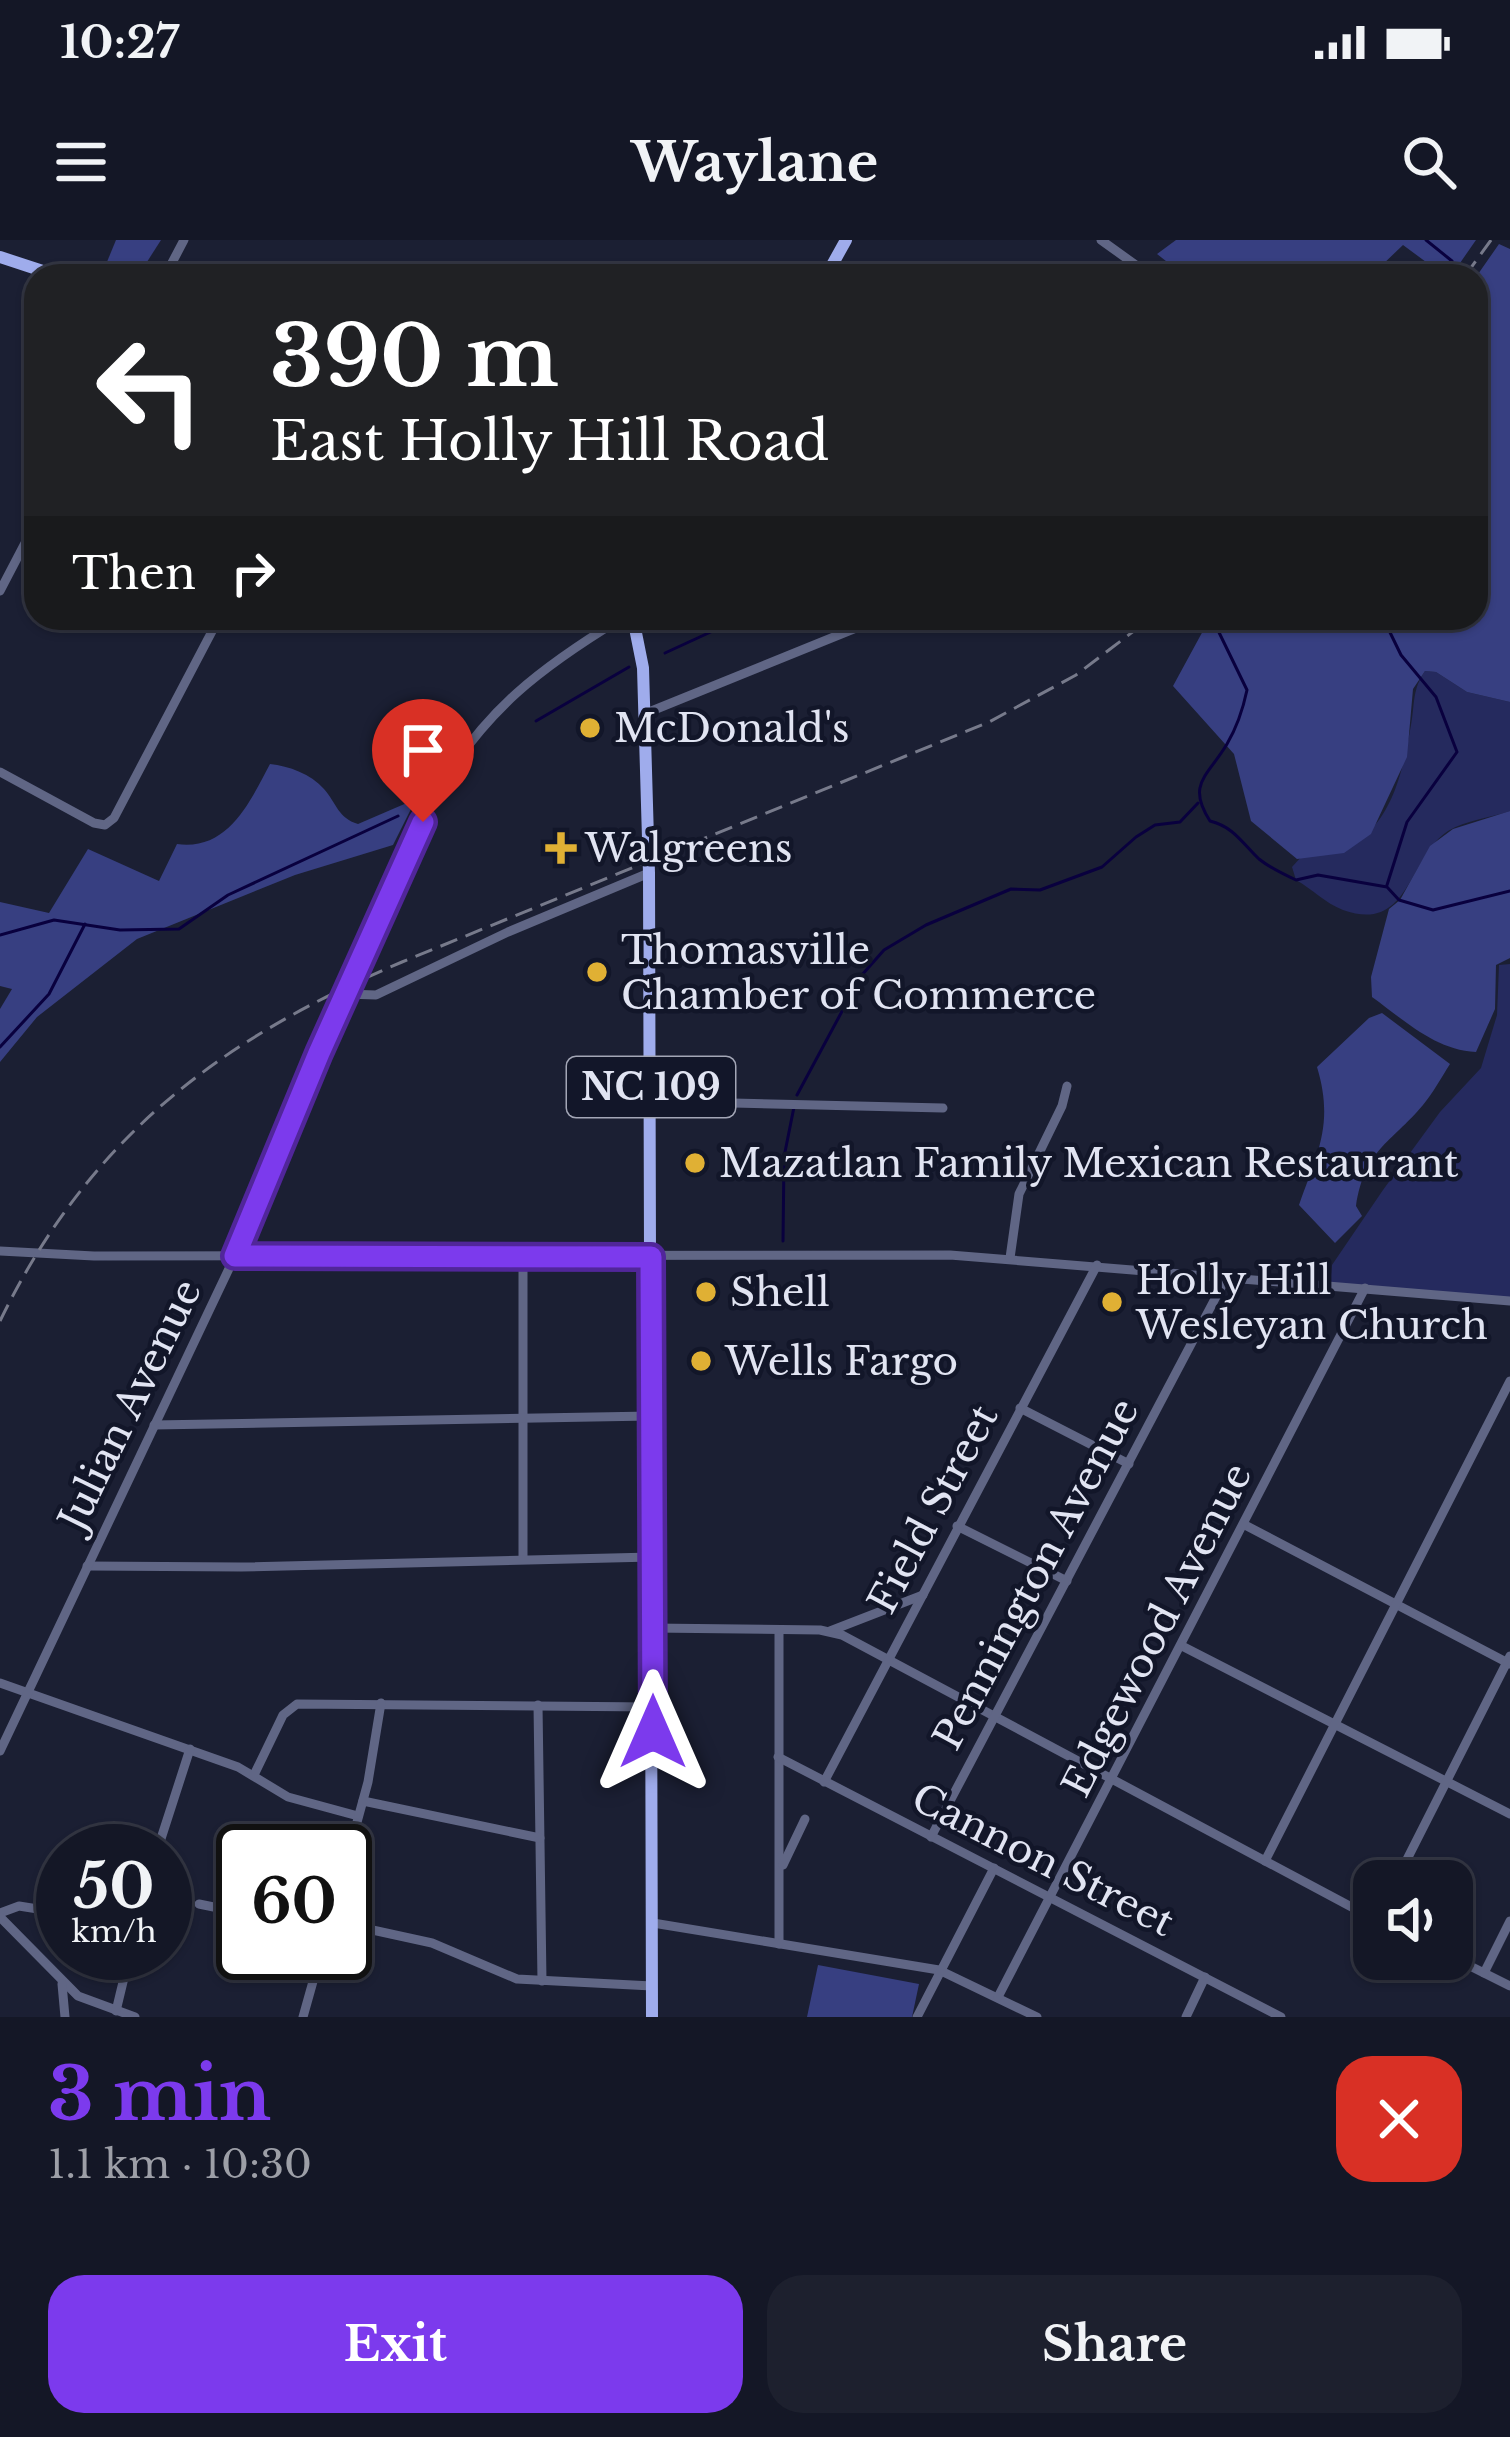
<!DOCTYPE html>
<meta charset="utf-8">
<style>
:root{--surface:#141726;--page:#1d202e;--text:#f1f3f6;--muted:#9d9fa7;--line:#333643;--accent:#7c3aed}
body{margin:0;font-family:"Libre Baskerville",serif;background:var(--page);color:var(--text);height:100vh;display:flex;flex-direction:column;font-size:45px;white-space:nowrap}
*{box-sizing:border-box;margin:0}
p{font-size:39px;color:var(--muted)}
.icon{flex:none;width:66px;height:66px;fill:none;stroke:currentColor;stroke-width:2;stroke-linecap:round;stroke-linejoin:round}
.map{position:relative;height:1777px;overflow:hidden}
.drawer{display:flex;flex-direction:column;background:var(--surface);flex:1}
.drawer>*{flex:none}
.guide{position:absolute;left:24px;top:24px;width:1464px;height:366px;border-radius:36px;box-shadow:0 3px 9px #0004,0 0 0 3px var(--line);background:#202124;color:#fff;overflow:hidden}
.tools{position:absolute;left:1353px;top:1620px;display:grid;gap:24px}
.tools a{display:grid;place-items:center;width:120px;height:120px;border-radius:24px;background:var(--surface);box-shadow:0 3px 9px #0004,0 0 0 3px var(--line);font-size:60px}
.speed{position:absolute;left:36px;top:1584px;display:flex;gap:24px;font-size:60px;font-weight:700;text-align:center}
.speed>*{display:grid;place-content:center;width:156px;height:156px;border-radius:50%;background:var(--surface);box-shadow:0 3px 9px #0004,0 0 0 3px var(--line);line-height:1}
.speed small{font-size:30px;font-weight:400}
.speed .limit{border:6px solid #111;border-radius:18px;background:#fff;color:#111}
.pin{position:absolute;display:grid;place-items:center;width:102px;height:102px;color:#fff;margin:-123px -51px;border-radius:50% 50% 50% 0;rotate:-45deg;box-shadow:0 0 12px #0007}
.pin .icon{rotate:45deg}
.me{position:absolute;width:132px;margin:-66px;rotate:0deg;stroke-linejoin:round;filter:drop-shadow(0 0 9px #0008)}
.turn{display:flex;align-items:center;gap:42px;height:252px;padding:0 48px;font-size:54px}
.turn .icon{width:156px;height:156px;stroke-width:2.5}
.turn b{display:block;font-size:84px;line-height:102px}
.then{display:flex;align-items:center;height:114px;padding:0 48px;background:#0003;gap:24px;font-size:45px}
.round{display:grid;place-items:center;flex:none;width:126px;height:126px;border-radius:36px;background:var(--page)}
.headline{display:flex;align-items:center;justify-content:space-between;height:204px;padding:0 48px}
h1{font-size:72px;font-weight:800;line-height:90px;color:var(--accent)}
.action{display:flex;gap:24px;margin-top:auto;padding:24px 48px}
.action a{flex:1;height:138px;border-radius:36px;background:var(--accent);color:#fff;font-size:48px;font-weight:800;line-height:138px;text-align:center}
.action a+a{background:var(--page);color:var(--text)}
.status{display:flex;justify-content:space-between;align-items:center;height:84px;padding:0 60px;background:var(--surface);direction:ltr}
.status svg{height:33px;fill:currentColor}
header{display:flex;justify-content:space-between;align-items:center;height:156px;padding:0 48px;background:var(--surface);font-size:54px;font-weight:800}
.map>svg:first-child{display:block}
</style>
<div class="status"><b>10:27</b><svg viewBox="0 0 49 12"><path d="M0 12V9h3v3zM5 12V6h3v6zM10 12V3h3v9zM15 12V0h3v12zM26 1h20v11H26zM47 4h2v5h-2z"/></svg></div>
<header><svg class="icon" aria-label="menu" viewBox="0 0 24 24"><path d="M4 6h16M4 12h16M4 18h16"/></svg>Waylane<svg class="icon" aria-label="search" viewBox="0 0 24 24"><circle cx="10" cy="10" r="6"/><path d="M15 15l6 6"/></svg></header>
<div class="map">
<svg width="1510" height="1777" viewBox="0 0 1510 1777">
<rect width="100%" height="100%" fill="#1b1f33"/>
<g fill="#252a5e">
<path d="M1425,431L1436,432L1467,452L1510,462V571C1490,578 1466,580 1448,591C1408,617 1410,694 1343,670C1325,663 1312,649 1296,640L1292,627L1302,616C1382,614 1399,554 1411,485C1415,463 1412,450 1425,431Z"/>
<path d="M1510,724V1061L1330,1045L1332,1025L1383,950L1440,872L1481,828L1497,775L1499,725Z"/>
</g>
<g fill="#373f81">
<path d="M116,0H161L138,36L102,34Z"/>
<path d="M1176,0H1476L1451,36H1445L1403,5L1379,28L1316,23L1306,36H1185L1157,14Z"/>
<path d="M1499,4L1510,9V462L1467,452L1436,432L1425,431L1413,449L1407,517L1371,594L1344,613L1297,619L1251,581L1234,514L1173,446L1204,389V378H1476V37Z"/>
<path d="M270,524C289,526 311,534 324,549C337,564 338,578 358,584L416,559L393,605L295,635L137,699L37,777L0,822V769L12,749L0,746V662L49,673L88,609L159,641L177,604C229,611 250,561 270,524Z"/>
<path d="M1510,571V718L1496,725L1495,769L1476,812C1435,810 1404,780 1372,757L1371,737L1389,669L1400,660L1430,606L1453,589Z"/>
<path d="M1382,773L1450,824C1441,838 1433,853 1423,865C1390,904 1365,909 1356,966L1362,976L1335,1003L1299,965C1318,912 1334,883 1317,827L1369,778Z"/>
<path d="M818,1725L919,1744L912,1777H807Z"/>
</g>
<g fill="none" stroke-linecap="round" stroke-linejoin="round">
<g stroke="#09003e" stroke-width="3">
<path d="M1426,0L1452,21"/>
<path d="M1476,67L1482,79L1476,115"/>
<path d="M1212,378L1247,450C1243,469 1237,487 1227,504C1208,536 1186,544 1210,581C1234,587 1242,603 1259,619C1270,628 1283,634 1296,640L1318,635L1387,647L1399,660L1433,670L1510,651"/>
<path d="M1383,378L1401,415L1436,457L1457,512L1407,582L1387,645"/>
<path d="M665,413L741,378"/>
<path d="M536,481L629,427"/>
<path d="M0,695L54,680L120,690L179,689L228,655L398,576"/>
<path d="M0,807L49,754L85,684"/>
<path d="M797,855L861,736L884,710L926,685L1011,649L1040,650L1102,627L1136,597L1155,585L1180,582L1198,563"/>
<path d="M783,1001L784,917L794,867"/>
</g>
<g stroke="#606685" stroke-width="9">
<path d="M1101,0L1151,36"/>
<path d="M165,36L184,0"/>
<path d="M0,351L36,282"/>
<path d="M644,474L856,388"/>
<path d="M0,532L94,583L105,585L114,578L219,378"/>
<path d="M345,754L376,755L508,692L649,633"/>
<path d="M651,861L943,868"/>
<path d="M0,1011L94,1016L950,1015L1510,1061"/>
<path d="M523,1016V1319"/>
<path d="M1010,1018L1019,954L1062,866L1067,846"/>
<path d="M1020,1168L1129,1224"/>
<path d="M154,1185L651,1176"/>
<path d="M1245,1285L1510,1424"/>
<path d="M957,1286L1067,1341"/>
<path d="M87,1326L241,1327L652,1317"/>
<path d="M652,1388L820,1390L842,1395L1374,1679"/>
<path d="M779,1391V1704"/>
<path d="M830,1391L923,1355"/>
<path d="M1182,1406L1510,1574"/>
<path d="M0,1443L238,1527L288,1557L358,1576"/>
<path d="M538,1465L542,1741"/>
<path d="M0,1511L235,1016L301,855L436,553C486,469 540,428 622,378"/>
<path d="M778,1517L1281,1777"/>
<path d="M254,1535L283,1475L297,1464L653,1467"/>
<path d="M824,1542L1097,1025"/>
<path d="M363,1561L540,1598"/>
<path d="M931,1597L1227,1036"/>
<path d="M157,1611L190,1509"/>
<path d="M1265,1621L1510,1141"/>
<path d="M783,1625L805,1579"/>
<path d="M345,1626L368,1542L381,1463"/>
<path d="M1396,1641L1510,1416"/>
<path d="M199,1664L243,1673"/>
<path d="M0,1673L19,1666L63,1673"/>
<path d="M0,1677L78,1756L135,1777"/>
<path d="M653,1683L939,1730L1037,1777"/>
<path d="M345,1684L432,1703L517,1739L652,1746"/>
<path d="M1452,1717L1510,1746"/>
<path d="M1484,1733L1510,1681"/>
<path d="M62,1744L65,1777"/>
<path d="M998,1757L1365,1048"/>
<path d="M116,1771L130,1713"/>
<path d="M303,1777L321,1713"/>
<path d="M917,1777L994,1628"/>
<path d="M1186,1777L1205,1737"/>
</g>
<g stroke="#9facec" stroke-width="12">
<path d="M0,17L58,36"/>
<path d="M826,36L846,0"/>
<path d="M633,378L643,428L649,633L652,1777"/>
</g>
<g stroke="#777a8b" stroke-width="3" stroke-dasharray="18 9" stroke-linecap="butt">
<path d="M1465,36L1491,0"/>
<path d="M0,1081C89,898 218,800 402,722L989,482L1076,435L1151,378"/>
</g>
</g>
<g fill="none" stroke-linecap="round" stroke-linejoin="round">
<g stroke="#51269a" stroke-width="30">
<path id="route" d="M423,582L319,813L235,1016L651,1017L653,1492"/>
</g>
<use href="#route" stroke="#7c3aed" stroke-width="21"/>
</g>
<g fill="#e0b034" stroke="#121629" stroke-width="4.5">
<circle cx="590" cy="488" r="12"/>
<path d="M555 590h12v12h12v12h-12v12h-12v-12h-12v-12h12z"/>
<circle cx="597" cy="732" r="12"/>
<circle cx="695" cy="923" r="12"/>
<circle cx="706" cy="1052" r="12"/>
<circle cx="1112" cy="1062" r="12"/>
<circle cx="701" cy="1121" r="12"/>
</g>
<g text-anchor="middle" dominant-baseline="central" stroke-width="9" stroke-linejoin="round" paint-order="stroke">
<rect fill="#121629" stroke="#a3a6b6" stroke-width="3" x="567" y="817" width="168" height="60" rx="9"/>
<g font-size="36" font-weight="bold" fill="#e1e4f2">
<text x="651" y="847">NC 109</text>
</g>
<g font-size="39" fill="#e1e4f2" stroke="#121629" text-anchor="start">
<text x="614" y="488">McDonald's</text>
<text x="585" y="608">Walgreens</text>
<text x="621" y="710">Thomasville<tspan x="621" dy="45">Chamber of Commerce</tspan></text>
<text x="719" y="923">Mazatlan Family Mexican Restaurant</text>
<text x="1136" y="1040">Holly Hill<tspan x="1136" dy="45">Wesleyan Church</tspan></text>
<text x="730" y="1052">Shell</text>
<text x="725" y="1121">Wells Fargo</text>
</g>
<g font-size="39" fill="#e1e4f2" stroke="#121629">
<text transform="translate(130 1165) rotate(-64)">Julian Avenue</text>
<text transform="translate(933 1269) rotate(-62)">Field Street</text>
<text transform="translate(1036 1334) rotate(-62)">Pennington Avenue</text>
<text transform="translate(1157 1390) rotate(-63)">Edgewood Avenue</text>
<text transform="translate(1043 1620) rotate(27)">Cannon Street</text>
</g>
</g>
</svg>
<div class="tools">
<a><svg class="icon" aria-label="sound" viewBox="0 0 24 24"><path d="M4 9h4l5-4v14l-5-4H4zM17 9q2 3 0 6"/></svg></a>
</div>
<div class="speed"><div>50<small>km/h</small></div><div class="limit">60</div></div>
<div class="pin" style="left:423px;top:582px;background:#d93025"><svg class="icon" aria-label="arrive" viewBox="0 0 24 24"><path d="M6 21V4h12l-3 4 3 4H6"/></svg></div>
<svg class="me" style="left:653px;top:1492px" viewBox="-20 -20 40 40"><path d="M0-17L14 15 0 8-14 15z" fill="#7c3aed" stroke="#fff" stroke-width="4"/></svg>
<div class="guide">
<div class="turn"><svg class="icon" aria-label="left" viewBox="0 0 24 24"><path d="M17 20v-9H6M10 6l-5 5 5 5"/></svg><div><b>390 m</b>East Holly Hill Road</div></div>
<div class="then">Then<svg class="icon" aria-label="right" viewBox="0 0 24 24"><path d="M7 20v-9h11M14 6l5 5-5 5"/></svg></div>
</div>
</div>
<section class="drawer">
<div class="headline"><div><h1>3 min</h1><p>1.1 km · 10:30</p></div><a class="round" style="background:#d93025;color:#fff"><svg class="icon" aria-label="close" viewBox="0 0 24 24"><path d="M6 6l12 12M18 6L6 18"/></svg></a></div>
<div class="action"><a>Exit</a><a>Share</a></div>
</section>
